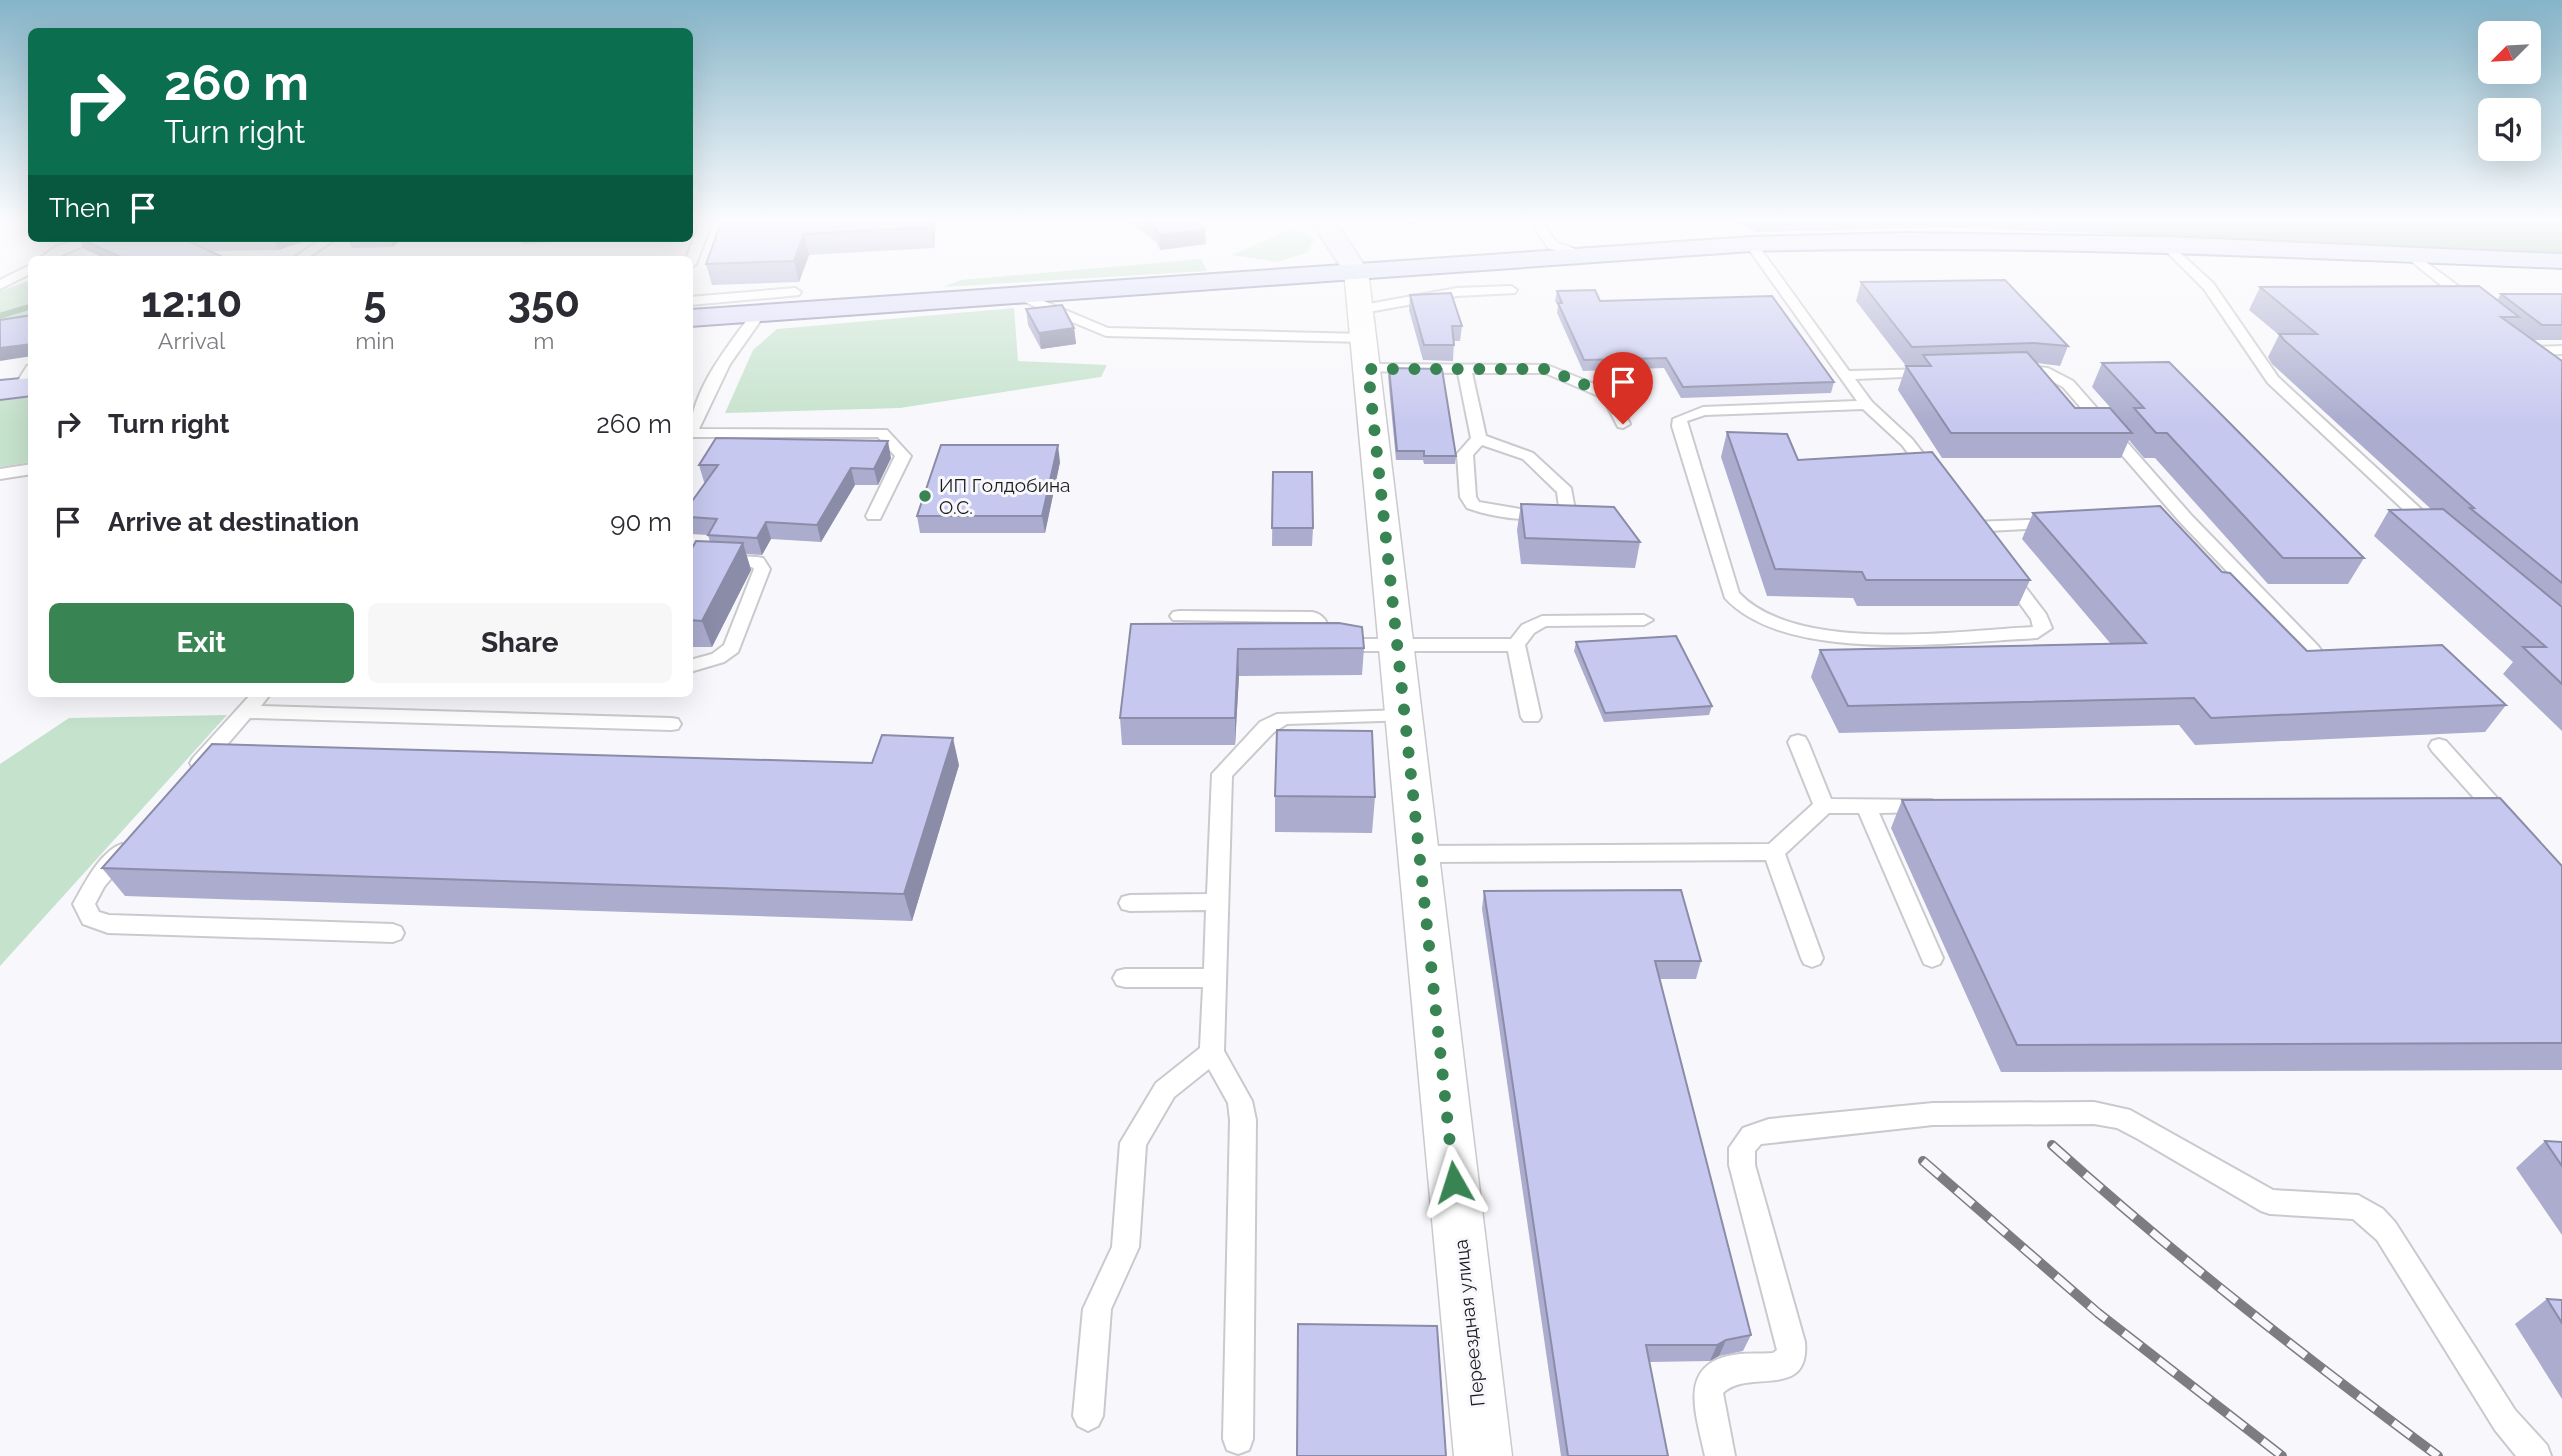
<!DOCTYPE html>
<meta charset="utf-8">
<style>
:root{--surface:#fff;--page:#f7f7f7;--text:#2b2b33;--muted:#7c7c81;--accent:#388453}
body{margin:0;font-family:Raleway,sans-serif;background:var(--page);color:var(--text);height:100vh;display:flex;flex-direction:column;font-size:26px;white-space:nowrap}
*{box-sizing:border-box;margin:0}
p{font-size:23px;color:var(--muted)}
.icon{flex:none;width:38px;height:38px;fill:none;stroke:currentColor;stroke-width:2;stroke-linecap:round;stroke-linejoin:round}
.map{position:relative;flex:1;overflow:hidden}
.side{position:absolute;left:28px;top:256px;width:665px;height:441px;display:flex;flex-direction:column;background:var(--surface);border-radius:10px;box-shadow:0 7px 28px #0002}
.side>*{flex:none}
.guide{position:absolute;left:28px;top:28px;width:665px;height:214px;border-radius:10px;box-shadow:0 7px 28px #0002;background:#0b6e4f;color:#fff;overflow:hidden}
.needle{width:46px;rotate:246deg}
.buttons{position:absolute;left:2478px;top:21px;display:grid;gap:14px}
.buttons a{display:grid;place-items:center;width:63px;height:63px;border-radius:10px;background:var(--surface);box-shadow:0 7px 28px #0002;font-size:35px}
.pin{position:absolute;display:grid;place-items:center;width:60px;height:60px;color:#fff;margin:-72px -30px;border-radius:50% 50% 50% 0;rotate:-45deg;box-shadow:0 0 7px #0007}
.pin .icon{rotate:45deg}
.me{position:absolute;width:77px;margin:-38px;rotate:354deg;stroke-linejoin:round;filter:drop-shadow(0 0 5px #0008)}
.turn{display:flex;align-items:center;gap:24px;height:147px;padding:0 21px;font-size:32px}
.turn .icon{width:91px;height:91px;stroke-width:2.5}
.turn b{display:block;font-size:49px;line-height:60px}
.then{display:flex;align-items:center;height:66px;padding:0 21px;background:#0003;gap:14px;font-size:26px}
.eta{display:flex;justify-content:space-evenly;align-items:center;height:119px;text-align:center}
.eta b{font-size:42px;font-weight:700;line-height:49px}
.action{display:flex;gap:14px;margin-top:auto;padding:14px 21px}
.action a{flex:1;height:80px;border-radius:10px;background:var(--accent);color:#fff;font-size:28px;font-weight:700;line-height:80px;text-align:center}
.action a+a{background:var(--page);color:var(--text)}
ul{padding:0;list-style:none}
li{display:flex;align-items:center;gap:21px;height:98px;padding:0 21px}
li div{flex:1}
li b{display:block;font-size:26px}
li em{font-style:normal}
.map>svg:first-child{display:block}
</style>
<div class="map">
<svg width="2562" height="1456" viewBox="0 0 2562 1456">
<rect width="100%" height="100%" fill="#f8f8fc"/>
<g fill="#c5e2cc">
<path d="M1292,229L1315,238L1308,252L1278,262L1231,255Z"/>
<path d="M1201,259L1207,271L943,287L961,280Z"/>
<path d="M31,280V320L0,333V291Z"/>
<path d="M1014,308L1018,361L1107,365L1101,377L900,408L725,413L753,350L777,329Z"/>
<path d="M31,397V462L0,467V401Z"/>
<path d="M227,715L0,966V764L69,718Z"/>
</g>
<path fill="#98bca1" d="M1726,220H2562V252L1947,227L1757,232Z"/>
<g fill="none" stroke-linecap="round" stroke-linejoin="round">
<path stroke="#90b399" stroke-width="6" d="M0,316L32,306"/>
<g stroke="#cacace" stroke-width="4">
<g id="lane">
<path d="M693,220L712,222L696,264L690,268V259H686L699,224Z"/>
<path d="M1404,220H1421L1415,223Z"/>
<path d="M1530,220H1542L1556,242L1591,255L1585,259L1548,248Z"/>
<path d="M84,238H102L53,259H39L55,247Z"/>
<path d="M323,238H337L306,259H292Z"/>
<path d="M1751,240L1755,241L1849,371L1933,369V375L1928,376L1855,379L1872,402L1912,439L1939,474L1936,477H1926L1902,445L1863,409L1705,415L1687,421L1739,593C1797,654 1954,631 2033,627L2031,619L2000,576L2008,571L2014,572L2046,614L2052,628L2037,638C1952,642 1787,665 1725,598L1672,426L1673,419L1703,407L1857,401L1745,244Z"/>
<path d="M2166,240L2213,283L2278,377L2435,522L2437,525L2435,528H2423L2268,383L2204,289L2162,247V241Z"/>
<path d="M2411,251L2476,299V305H2466L2407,258V252Z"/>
<path d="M32,264V273L0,289V280Z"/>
<path d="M1511,286L1517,290L1515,293L1457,296L1363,313L1357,309L1363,305L1457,288Z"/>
<path d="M795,288L801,292L799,295L690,305V297Z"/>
<path d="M1020,291L1108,328L1364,334L1371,338L1364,342L1106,336L1015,298V292Z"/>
<path d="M759,309L766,313L730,364L699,429L887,430L911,456L880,519H868L866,516L895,456L878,437H690C690,390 728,347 754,310Z"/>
<path d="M2562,346V354L2531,355L2524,351L2531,347Z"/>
<path d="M1368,364L1547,365L1614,392L1630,424L1623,428L1618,427L1603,398L1545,373H1472L1486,436L1533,453L1571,488L1575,510L1573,513C1540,523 1500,520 1467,508L1460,497L1457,454L1471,438L1458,373L1363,371L1361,368ZM1482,445L1523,459L1557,492L1559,507L1520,509L1479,502L1476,497L1473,455Z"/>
<path d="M32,365C32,375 32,381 26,390H16L14,387L27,366Z"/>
<path d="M2018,365L2048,368L2073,381L2192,516L2318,646L2321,650L2318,654H2306L2180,522L2063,387L2040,375L2013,372V366Z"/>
<path d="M32,464V474L0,479V469Z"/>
<path d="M2054,519L2062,524L2060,527L1971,532L1963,527L1971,522Z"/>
<path d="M690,554L757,557L763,558L770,569L738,652L724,662L690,672V660L712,654L724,645L754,569L752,567L690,564Z"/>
<path d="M1179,611L1312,612C1323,614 1329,622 1329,634L1354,639H1511L1522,625L1542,616L1644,615L1653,620L1644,625L1546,626L1534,633L1525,645L1541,717L1538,721H1524L1521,717L1508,651H1354L1314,641L1311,626L1307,622L1173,620L1170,616L1173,612Z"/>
<path d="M252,693H271L261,706L671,718L678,719L681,724L678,729L671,730L250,718L207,768H193L190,763L193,758Z"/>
<path d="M1405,710L1412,712L1415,716L1412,720L1287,724L1274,732L1232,776L1224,1051L1252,1101L1256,1120L1253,1439L1249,1450L1238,1454L1227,1450L1223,1439L1230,1120L1228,1103L1209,1069L1174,1097L1146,1145L1139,1247L1111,1309L1103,1416L1098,1426L1088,1431L1078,1426L1073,1416L1083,1309L1112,1247L1120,1143L1156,1083L1200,1048L1203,987H1125L1117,985L1113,978L1117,971L1125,969H1204L1206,910L1130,911L1122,909L1119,903L1122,897L1130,895L1207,894L1212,774L1260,722L1277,714Z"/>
<path d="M1798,735L1805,737L1808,742L1831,799L1932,800L1935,805L1932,810L1925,812L1879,813L1943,958L1940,964L1932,967L1924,964L1859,813H1829L1785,854L1823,958L1820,964L1812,967L1804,964L1801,958L1766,860L1419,862L1412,859L1408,854L1412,849L1419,846L1769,844L1813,804L1788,742L1791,737Z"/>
<path d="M2439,739L2446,741L2498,799L2501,804L2498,809L2491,811L2484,809L2432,751L2429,746L2432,741Z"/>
<path d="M122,844L129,847L133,852L104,887L95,904L99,912L109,915L393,924L401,927L404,933L401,939L393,942L108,933L83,924L73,904C84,885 100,851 122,844Z"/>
<path d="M2094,1102L2130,1110L2273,1190L2358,1195L2383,1209L2395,1222L2515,1410L2547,1445L2551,1456H2516L2495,1430L2377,1240L2353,1219L2270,1214L2261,1211L2138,1139L2117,1128L2094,1124L1933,1125L1761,1144L1755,1151V1165L1805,1342C1810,1401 1747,1368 1723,1393L1735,1456H1705C1696,1413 1675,1361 1740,1354C1751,1353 1762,1354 1773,1353L1777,1350L1729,1165V1148L1743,1128L1769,1119L1933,1103Z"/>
</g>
</g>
<g stroke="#cacace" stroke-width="3">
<path id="street" d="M1356,264L1364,266L1368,271L1512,1456H1454L1344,271L1348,266Z"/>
</g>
<g stroke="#cacace" stroke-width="4">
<path id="secondary" d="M1310,220H1334L1368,271L1365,276L1356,278L1347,276Z"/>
</g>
<g stroke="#8888a8" stroke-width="4">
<g id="primary">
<path d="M1905,233L2166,237L2562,254V268C2292,257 2022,244 1751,251L690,326V310L1751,237Z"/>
<path d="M32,378V395L0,399V381Z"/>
</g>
</g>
<use href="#lane" fill="#fff" fill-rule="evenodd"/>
<use href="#street" fill="#fff" fill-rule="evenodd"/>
<use href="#secondary" fill="#ededfc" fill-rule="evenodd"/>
<use href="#primary" fill="#dbdbf8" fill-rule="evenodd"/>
<g stroke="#7d7d80" stroke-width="10">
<g id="rail">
<path d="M2052,1145C2175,1256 2305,1357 2438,1456"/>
<path d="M1923,1161L2098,1313L2282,1456"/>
</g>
</g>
<use href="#rail" stroke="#f8f8fc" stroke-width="7" stroke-dasharray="22" stroke-linecap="butt"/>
</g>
<g fill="#abacce">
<path d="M722,220H936L934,248L809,255L799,282L712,285L706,264Z"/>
<path d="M1127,220H1192L1206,244L1160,250L1156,242Z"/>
<path d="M78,238H314L278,250L210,251L227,259H107L84,249Z"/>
<path d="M347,238H402L393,247L352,248Z"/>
<path d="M520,238H558L555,242L522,244Z"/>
<path d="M1861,282L2068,346L2060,366L2037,363L2075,408L2126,425L2092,387L2102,363L2364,558L2348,584H2268L2155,458H2144L2129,440L2121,458H1942L1898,390L1906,366L1856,301Z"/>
<path d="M2260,287L2497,300L2501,294H2562V340H2533L2562,361V731L2503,674L2513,662L2374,536L2389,510L2431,509L2272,364L2268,357L2279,335L2249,310Z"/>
<path d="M1557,291L1600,301L1834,382L1831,393L1681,398L1664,368L1583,371L1557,313L1558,306L1555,301Z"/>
<path d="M1410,295L1462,326L1460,341H1454L1453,361L1423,360L1409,310Z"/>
<path d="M1026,309L1074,328L1076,344L1041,349L1028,325Z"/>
<path d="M1389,368L1456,456L1455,464H1424L1423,460H1396L1388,376Z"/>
<path d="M1727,432L1798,460L2030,580L2018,606H1857L1853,598L1767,596L1721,457Z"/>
<path d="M891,458L878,485H855L821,542L771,539L762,555L746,554L751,570L712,647H690V552L710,542L708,535L690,534V504L706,482H704L699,465Z"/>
<path d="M1060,462L1045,533H920L917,516Z"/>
<path d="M1273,472L1313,528L1312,546H1272Z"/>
<path d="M1521,504L1640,542L1635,568L1521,564L1517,530Z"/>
<path d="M2033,513L2222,572L2307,651L2506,705L2485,732L2195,745L2179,725L1839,733L1811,677L1820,650L2110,643L2022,539Z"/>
<path d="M1131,624L1364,648L1362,675L1239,676L1235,745H1122L1120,718Z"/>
<path d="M1576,642L1712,706L1709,715L1604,722L1574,651Z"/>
<path d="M872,763L959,765L912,921L125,896L102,868Z"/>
<path d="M1275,796L1375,797L1372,833L1275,832Z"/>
<path d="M1902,800L2562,866V1070L2001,1072L1891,828Z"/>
<path d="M1484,891L1701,961L1696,979H1660L1751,1335L1743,1351L1719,1356L1710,1361L1649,1362L1668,1456H1561L1482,909Z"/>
<path d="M2545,1141L2562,1142V1235L2516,1168Z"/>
<path d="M2547,1299L2562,1323V1399L2515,1324Z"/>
</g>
<g fill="#8b8ca7">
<path d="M931,220H936L934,248L930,227Z"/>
<path d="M1205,230L1206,244L1160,250L1159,235Z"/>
<path d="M804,234L809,255L799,282L794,261Z"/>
<path d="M277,238H314L278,250L273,239Z"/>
<path d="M389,238H402L393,247Z"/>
<path d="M1074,328L1076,344L1041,349L1039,333Z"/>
<path d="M32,344V356L0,361V348Z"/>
<path d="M888,441L891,458L878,485L874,469Z"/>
<path d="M1058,445L1060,462L1045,533L1042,516Z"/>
<path d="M851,468L855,485L821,542L817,525Z"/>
<path d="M766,522L771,539L762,555L757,538Z"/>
<path d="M743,543L751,570L712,647L702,621Z"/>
<path d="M1238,649L1239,676L1235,745V718Z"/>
<path d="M953,738L959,765L912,921L904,894Z"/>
<path d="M1726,1340L1719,1356L1710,1361L1717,1345Z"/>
</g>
<g fill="#c7c8ef" stroke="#8b8ca7" stroke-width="2">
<path d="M722,220H931L930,227L804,234L794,261L706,264Z"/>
<path d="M1145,220H1192L1205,230L1159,235L1155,227Z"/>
<path d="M78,238H277L273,239L188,241L227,259H125Z"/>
<path d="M402,258L401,259H337Z"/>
<path d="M2005,280L2068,346L2034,343L1912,347L1861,282Z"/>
<path d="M2479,286L2519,317H2501L2562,361V583L2470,508H2474L2284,340L2279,334H2317L2260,287Z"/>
<path d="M1595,290L1600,301L1772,296L1834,382L1683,387L1666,358L1584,360L1558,303H1562L1557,291Z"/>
<path d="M1451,293L1462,326H1452L1454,345H1424L1410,295Z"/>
<path d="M2501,294H2562V325H2542Z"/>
<path d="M1062,305L1074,328L1039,333L1026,309Z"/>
<path d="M32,315V344L0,348V320Z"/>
<path d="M2027,352L2075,408H2110L2132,433H1951L1906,366H1931L1923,355Z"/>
<path d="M2169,362L2364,558H2283L2167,433H2156L2134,408H2144L2102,363Z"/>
<path d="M1389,368L1442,369L1456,456H1424V451H1397Z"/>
<path d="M1727,432L1787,434L1798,460L1932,452L2030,580H1866L1862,572L1775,569Z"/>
<path d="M716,438L888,441L874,469L851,468L817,525L766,522L757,538L708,535L717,519L690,517V504L718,465H699Z"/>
<path d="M941,445H1058L1042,516H917Z"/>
<path d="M1273,472H1312L1313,528H1272Z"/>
<path d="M1521,504L1614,507L1640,542L1525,538Z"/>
<path d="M2160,506L2222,572L2230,573L2307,651L2442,645L2506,705L2211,718L2194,698L1848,706L1820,650L2146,643L2033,513Z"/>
<path d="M2443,509L2562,607V684L2523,647H2546L2389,510Z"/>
<path d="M696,541L743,543L702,621L690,620V552Z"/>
<path d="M1339,623L1362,627L1364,648L1238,649L1235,718H1120L1131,624Z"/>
<path d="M1676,636L1712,706L1605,713L1576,642Z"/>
<path d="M1277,730L1372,731L1375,797L1275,796Z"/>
<path d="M882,735L953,738L904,894L102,868L212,744L872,763Z"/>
<path d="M2500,798L2562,866V1043L2017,1045L1902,800Z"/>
<path d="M1681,890L1701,961H1655L1751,1335L1726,1340L1717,1345H1646L1668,1456H1568L1484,891Z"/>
<path d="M2545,1141L2562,1142V1166Z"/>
<path d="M2547,1299L2562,1300V1323Z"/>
<path d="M1298,1324L1437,1326L1446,1456H1297Z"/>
</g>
<linearGradient id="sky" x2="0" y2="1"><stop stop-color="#85b4c8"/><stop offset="0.52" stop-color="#fcfcfe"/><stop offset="1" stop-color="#fcfcfe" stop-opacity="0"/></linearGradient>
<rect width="2562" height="424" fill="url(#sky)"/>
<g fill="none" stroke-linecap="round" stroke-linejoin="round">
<path stroke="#388453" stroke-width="12" stroke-dasharray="0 21.6" d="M1454,1182L1368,369H1547L1609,395L1623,424"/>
</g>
<circle fill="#388453" stroke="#f8f8fc" stroke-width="2.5" cx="925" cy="496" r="7"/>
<g text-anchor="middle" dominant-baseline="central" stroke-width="6" stroke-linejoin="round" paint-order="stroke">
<g font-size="19" fill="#1b1b1c" stroke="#f8f8fc" text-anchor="start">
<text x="939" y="485">ИП Голдобина<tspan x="939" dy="22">О.С.</tspan></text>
</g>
<g font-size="19" fill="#1b1b1c" stroke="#f8f8fc">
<text transform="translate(1469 1323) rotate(-96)">Переездная улица</text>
</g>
</g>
</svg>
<div class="buttons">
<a><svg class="needle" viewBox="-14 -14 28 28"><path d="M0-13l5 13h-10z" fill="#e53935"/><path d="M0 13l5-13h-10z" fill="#7c7c81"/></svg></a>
<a><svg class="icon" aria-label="sound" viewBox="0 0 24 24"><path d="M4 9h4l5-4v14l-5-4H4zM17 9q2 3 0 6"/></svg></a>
</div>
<div class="pin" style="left:1623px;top:424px;background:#d93025"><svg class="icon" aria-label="arrive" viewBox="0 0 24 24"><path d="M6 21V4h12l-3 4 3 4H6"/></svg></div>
<svg class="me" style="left:1454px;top:1182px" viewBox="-20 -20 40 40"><path d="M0-17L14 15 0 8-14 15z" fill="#388453" stroke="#fff" stroke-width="4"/></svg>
<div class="guide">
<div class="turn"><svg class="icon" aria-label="right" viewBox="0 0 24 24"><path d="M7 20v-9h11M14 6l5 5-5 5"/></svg><div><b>260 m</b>Turn right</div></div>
<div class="then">Then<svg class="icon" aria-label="arrive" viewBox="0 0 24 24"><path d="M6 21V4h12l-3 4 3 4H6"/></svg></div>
</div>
<section class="side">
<div class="eta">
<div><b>12:10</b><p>Arrival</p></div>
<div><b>5</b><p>min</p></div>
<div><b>350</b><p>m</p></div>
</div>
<ul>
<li><svg class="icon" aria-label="right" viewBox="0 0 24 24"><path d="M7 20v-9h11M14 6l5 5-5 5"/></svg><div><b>Turn right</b></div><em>260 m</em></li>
<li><svg class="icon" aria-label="arrive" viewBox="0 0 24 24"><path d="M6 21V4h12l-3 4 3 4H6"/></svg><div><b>Arrive at destination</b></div><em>90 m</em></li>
</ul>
<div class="action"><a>Exit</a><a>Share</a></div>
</section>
</div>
